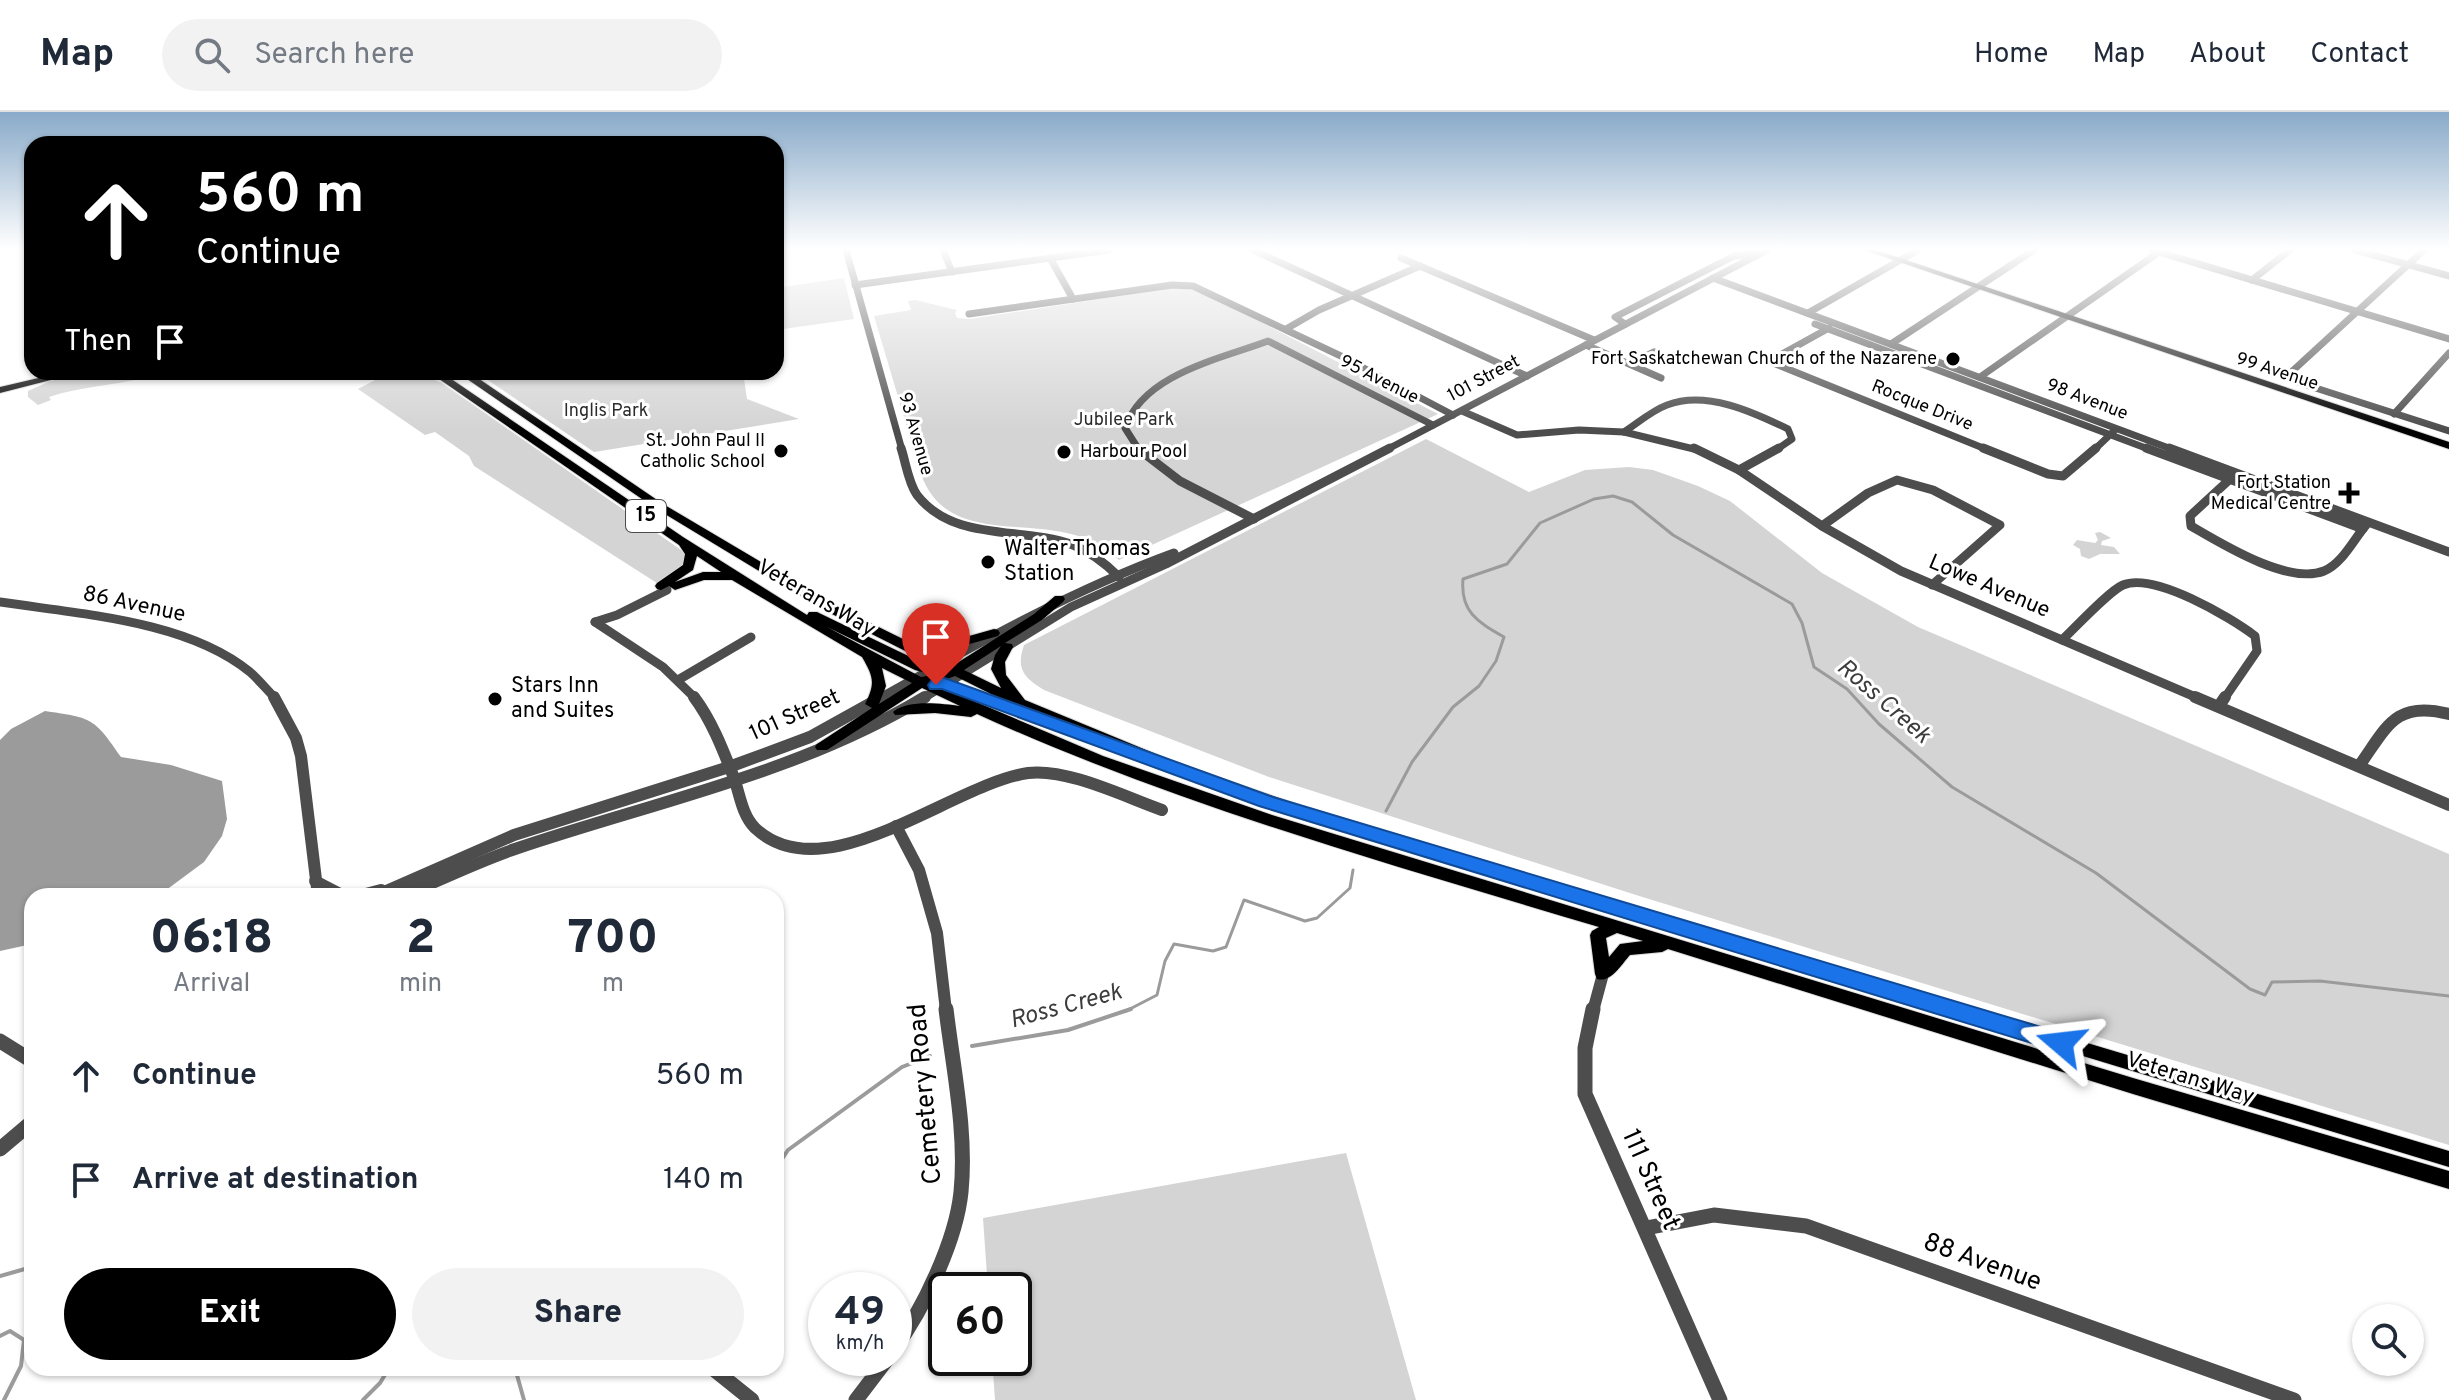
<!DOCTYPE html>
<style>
:root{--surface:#fff;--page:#f2f2f3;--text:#1f2937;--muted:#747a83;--line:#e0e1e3;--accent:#000}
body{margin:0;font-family:Overpass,sans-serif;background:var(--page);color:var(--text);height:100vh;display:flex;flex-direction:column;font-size:30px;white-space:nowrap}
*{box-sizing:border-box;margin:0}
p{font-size:26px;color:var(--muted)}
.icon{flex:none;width:44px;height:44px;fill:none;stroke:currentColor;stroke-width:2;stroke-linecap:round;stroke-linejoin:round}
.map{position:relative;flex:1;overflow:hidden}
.drawer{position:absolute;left:24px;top:776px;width:760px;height:488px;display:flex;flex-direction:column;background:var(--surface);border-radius:24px;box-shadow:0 2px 6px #0004}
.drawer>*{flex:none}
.banner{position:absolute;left:24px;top:24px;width:760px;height:244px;border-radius:24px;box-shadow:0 2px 6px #0004;background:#000;color:#fff;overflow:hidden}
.fabs{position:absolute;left:2352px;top:1192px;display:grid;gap:16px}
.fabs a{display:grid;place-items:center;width:72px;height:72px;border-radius:50%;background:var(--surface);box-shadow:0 2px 6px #0004;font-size:40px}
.speed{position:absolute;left:808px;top:1160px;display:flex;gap:16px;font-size:40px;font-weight:700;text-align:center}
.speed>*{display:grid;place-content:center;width:104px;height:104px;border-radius:50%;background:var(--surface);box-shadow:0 2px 6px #0004;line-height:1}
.speed small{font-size:20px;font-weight:400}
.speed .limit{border:4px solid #111;border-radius:12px;background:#fff;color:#111}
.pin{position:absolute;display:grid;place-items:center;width:68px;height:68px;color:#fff;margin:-82px -34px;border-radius:50% 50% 50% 0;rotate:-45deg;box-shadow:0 0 8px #0007}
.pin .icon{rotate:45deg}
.me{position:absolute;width:88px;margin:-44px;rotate:287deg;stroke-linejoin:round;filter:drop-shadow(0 0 6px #0008)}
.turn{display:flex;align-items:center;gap:28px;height:168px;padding:0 40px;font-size:36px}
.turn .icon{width:104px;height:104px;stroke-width:2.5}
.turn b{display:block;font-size:56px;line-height:68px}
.then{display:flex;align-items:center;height:76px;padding:0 40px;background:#0003;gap:16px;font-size:30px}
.eta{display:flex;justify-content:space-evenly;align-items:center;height:136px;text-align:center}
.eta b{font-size:48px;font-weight:800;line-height:56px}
.button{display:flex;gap:16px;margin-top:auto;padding:16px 40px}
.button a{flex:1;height:92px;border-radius:48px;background:var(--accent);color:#fff;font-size:32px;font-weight:800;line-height:92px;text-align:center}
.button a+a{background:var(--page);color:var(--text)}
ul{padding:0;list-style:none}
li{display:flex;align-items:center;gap:24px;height:104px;padding:0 40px}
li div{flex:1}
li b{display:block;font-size:30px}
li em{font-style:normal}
header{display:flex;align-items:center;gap:48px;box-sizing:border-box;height:112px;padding:0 40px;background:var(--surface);border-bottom:2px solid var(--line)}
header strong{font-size:38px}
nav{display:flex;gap:44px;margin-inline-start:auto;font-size:28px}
.search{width:560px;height:72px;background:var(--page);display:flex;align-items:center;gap:20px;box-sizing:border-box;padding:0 28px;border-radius:44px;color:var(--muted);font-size:30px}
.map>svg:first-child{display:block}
</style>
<header>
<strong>Map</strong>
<div class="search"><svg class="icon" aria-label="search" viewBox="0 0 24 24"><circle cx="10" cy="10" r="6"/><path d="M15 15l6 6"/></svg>Search here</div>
<nav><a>Home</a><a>Map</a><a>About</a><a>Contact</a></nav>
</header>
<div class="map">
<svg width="2449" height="1288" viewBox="0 0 2449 1288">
<rect width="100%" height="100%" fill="#fff"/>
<g fill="#d4d4d4">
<path d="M844,166L854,207L776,218V176Z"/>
<path d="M1177,175L1203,180L1438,302L1119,448C1104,436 1089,426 1071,422C1017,408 944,428 921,362L874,204L911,198L908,189L915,188L957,198L955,201L957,206L970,207Z"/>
<path d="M90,260H161C125,274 84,273 49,285L51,288L38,293L28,285V279L50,269Z"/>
<path d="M416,260L442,271L684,440L687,453L660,473L474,354L469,344L435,320L425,323L358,277L381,265Z"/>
<path d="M476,260H743L747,287L799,307L594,340Z"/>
<path d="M1426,327L1529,380L1585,358L1629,355L1653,358L1698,374L1730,389L1822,461L1918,515L2449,742V1033L1636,783L1269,665L1044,578C1023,565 1016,557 1024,533Z"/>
<path d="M2100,420L2111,426L2102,429L2101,433L2114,435L2120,442H2100L2089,447L2081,444L2080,437L2073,433L2077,428L2095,431L2098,428L2095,421Z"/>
<path d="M1346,1041L1416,1288H995L992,1246H1014V1178H988L983,1106Z"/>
</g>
<path fill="#9b9b9b" d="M45,599C93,606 94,606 121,645L171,653L222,669L227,707L222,724L204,750L158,784H32V832L0,839V628L11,617Z"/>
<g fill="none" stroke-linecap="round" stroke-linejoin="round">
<g stroke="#9b9b9b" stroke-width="3">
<path d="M1386,699L1412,650L1453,595L1479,574L1496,549L1504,525C1478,510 1460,500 1463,467L1507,452L1540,411L1594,387L1613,384L1632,390L1673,423L1792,492L1802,511L1814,555L1847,577L1879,612L1952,675L2096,761L2250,877L2265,883L2272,870L2320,869L2449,884"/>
<path d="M1126,899L1157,883L1165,849L1174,832L1213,839L1226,835L1244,788L1305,809L1317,806L1350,776L1353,758"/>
</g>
<g stroke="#9b9b9b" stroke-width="4">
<path d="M972,934L1068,918L1131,897"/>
<path d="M776,1056L788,1038L902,955L930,944"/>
<path d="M0,1164L32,1155"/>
<path d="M0,1224L10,1219L24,1228L21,1254L4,1288"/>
<path d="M515,1256L524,1288"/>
<path d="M363,1288L380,1271L389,1256"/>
</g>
<g stroke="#dbdbdb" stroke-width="2">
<g id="major">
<path d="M1864,138H1876L2449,330V337Z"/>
<path d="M64,260H82L0,281V275Z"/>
<path d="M429,260H441L683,425L807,503L809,500H817L925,552L941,557L822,497L655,396L457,260H469L663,392L830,491L911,531L941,532L994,517L998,518L1000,521L998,524L941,540H928L954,553L1034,502L1055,484H1063L1065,487L1063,490L1042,508L1005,531L1012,532L1013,535L1005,550L1006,563L1025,588L1185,654L1370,717L2449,1039V1055L1361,725L1175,662L1026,599L1025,603L1020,605L948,578L1103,644L1272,703L2133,966L2449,1059V1077L2133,982L1668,837L1662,840L1630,843C1621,853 1611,871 1597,867L1595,862L1590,823L1592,819L1599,815C1389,752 1177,693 977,602L971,605L935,601L895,603L893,600C909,587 941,592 960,594L922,576L827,638H817L815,635L817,632L872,596L865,592C876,571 873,564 862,545L732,468H704L675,478L669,474L661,478L657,477L655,474L657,471L683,453L685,442L679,433ZM697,444L721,460H703L675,470L693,458ZM827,515L915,558L933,563L921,565ZM1001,534L995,543L991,557L1001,576L964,558ZM882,556L912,571L879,592L886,574ZM937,564L947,567L955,564L1009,591ZM1617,821L1643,829L1620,832L1609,845L1606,826Z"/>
</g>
</g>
<g stroke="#4d4d4d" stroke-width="7">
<path d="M846,138L902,338"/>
<path d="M943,138L952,160"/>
<path d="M1253,138L1527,264"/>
<path d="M2152,138L2449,227"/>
<path d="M2355,138L2449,164"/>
<path d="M2424,138L2287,264L2297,270L2449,319"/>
<path d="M1050,146L1073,187"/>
<path d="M1401,146L1594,228"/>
<path d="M1713,166L2174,338"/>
<path d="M2252,168L2290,138"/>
<path d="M855,173L1109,138"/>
<path d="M1808,201L1918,138"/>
<path d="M969,202L1172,173L1193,174L1343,245L1453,303"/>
<path d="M1625,212L1615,205L1734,144L1754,142"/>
<path d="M1815,212L2151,338"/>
<path d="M1829,216L1775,246L1773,251L1988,338"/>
<path d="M1286,217L1319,198L1420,154"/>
<path d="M1891,232L2034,138"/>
<path d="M1586,233L1661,266"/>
<path d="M1630,252L1654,240"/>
<path d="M1980,265L2162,138"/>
<path d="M1462,299L1517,323L1579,318L1624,320L1698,338"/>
<path d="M2394,302L2449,241"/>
<path d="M1624,320C1638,311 1651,299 1667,293C1706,278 1753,300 1788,317L1792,327L1776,338"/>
<path d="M1139,338L1125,316C1143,262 1220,247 1268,229L1433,313"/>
<path d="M1386,338L1767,138"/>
<path d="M2094,338L2114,319"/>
</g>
<g stroke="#4d4d4d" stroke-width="9">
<path d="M901,336C906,351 908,370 917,383C954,431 1023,414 1073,433C1091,440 1106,452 1119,465"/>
<path d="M1137,336L1180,369L1254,407"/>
<path d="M1694,336L1739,358L1822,414L1901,459L2200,587"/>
<path d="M1983,336L2048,362L2063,364L2096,336"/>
<path d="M2146,336L2363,417"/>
<path d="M2169,336L2449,440"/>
<path d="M1739,358L1779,336"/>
<path d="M2229,368L2190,404L2191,414C2222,432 2288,473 2324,459C2342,452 2354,427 2366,413"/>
<path d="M1822,414L1868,381L1897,368L1933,378L2000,413L1932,473"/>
<path d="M0,490C78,502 187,508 250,560C259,568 267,578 276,587"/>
<path d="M595,510L663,555L696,587"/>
<path d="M595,510L617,503L667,478"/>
<path d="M2062,528C2075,516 2109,479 2123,473C2154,460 2230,505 2255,524L2257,539L2224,587"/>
<path d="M678,568L751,525"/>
<path d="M878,587C975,533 1070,479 1174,441"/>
<path d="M922,587L1071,495L1166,452L1390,336"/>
</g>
<g stroke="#4d4d4d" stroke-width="12">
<path d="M274,585L296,626L301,644L318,784"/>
<path d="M694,585C712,609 723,638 734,666C740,683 742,703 755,716C825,782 952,672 1028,661C1067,656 1125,685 1162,698"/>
<path d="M2195,585L2449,693"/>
<path d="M2219,594L2225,585"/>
<path d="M2359,654C2387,615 2395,588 2449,602"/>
<path d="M896,714L919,758L937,821L946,899"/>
<path d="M315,769L344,784"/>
<path d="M358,784L381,778"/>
<path d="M375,784L514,723L729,655L810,625L882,585"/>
<path d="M403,784C440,768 477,750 515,737C653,690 800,661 925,585"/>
<path d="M1593,899L1603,862"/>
</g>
<g stroke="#4d4d4d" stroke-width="15">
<path d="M1593,897L1585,936V982L1720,1288"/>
<path d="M0,929L32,949"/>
<path d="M0,1037L32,1010"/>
<path d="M1646,1116L1714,1103L1806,1114L2294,1288"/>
<path d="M894,1237C923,1198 956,1129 961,1080C967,1020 953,956 946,897"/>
<path d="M712,1256L752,1288"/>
<path d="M856,1288L888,1246"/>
</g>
<use href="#major" fill="#000" fill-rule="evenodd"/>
</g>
<linearGradient id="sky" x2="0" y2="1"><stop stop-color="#89aac9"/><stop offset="0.43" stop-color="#fff"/><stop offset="1" stop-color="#fff" stop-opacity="0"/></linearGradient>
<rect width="2449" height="318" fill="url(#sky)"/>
<path fill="#1a73e8" stroke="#114b97" stroke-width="2" d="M939,564L1273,685L2061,921L2069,924L2072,931L2069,937L2061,940L1259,694L942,577H930L928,573L933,566Z"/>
<g fill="#000" stroke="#fff" stroke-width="3">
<circle cx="1953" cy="247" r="8"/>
<circle cx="781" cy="339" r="8"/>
<circle cx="1064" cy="340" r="8"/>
<path d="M2345 369h8v8h8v8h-8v8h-8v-8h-8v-8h8z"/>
<circle cx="988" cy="450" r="8"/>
<circle cx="495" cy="587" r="8"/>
</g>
<g text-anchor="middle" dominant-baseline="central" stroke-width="6" stroke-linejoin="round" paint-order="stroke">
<g font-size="18" fill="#000" stroke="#fff" text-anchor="end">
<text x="1937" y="247">Fort Saskatchewan Church of the Nazarene</text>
<text x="765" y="329">St. John Paul II<tspan x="765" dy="21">Catholic School</tspan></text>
<text x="1080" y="340" text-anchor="start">Harbour Pool</text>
<text x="2331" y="371">Fort Station<tspan x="2331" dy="21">Medical Centre</tspan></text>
</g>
<g font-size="18" fill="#000" stroke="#fff">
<text transform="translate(2277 260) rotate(18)">99 Avenue</text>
<text transform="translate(1484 267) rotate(-28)">101 Street</text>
<text transform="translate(1379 268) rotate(27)">95 Avenue</text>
<text transform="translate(2087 288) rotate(21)">98 Avenue</text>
<text transform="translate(1922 294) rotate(22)">Rocque Drive</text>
<text transform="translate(915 322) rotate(74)">93 Avenue</text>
</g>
<g font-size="18" fill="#2b2b2b" stroke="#fff">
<text x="606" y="299">Inglis Park</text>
<text x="1124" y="308">Jubilee Park</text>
</g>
<rect fill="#fff" stroke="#4c4c4c" stroke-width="2" x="626" y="388" width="40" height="32" rx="6"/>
<g font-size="20" font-weight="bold" fill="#000">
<text x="646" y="404">15</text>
</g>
<g font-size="22" fill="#000" stroke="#fff" text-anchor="start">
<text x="1004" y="437">Walter Thomas<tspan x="1004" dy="25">Station</tspan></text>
<text x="511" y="574">Stars Inn<tspan x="511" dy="25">and Suites</tspan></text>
</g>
<g font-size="22" fill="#000" stroke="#fff">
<text transform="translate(1989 475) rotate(23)">Lowe Avenue</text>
<text transform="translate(816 487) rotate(30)">Veterans Way</text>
<text transform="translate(134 493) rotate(12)">86 Avenue</text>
<text transform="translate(795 604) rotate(-24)">101 Street</text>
<text transform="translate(2190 967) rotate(17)">Veterans Way</text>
</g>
<g font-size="24" font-style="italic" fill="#3c3c3c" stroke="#fff">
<text transform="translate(1883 590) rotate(41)">Ross Creek</text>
<text transform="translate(1066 895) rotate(-15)">Ross Creek</text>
</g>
<g font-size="26" fill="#000" stroke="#fff">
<text transform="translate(926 982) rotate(-95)">Cemetery Road</text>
<text transform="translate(1650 1068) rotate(66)">111 Street</text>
<text transform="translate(1982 1151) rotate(20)">88 Avenue</text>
</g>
</g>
</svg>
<div class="fabs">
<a><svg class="icon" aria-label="search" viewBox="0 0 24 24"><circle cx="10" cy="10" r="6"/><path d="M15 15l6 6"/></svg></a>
</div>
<div class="speed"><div>49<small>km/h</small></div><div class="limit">60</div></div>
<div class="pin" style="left:936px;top:573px;background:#d93025"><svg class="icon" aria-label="arrive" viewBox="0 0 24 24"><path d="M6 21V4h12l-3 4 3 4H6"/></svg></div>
<svg class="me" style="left:2061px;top:931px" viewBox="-20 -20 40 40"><path d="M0-17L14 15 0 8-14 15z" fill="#1a73e8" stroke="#fff" stroke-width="4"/></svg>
<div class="banner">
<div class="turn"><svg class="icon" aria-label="ahead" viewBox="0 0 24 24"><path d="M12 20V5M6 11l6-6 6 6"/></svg><div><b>560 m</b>Continue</div></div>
<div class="then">Then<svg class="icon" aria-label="arrive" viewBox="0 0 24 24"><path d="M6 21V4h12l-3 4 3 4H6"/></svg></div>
</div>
<section class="drawer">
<div class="eta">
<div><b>06:18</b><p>Arrival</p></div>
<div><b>2</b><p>min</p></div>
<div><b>700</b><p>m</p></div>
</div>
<ul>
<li><svg class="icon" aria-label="ahead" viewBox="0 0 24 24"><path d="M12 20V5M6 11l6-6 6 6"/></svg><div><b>Continue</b></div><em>560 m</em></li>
<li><svg class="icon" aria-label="arrive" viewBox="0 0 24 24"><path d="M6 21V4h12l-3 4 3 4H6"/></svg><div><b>Arrive at destination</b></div><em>140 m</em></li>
</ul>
<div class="button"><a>Exit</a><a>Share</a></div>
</section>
</div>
